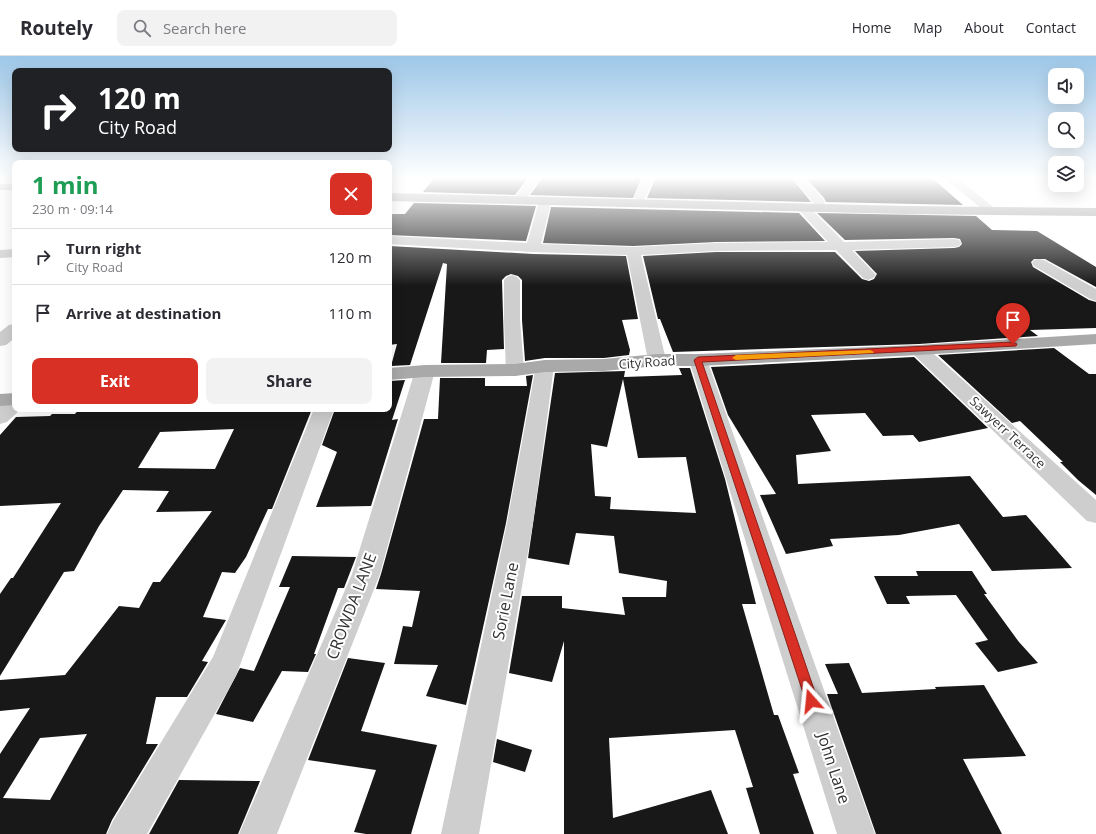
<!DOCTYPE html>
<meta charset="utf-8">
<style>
:root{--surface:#fff;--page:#f2f2f3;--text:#2b2b33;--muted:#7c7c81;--line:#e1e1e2;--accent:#d93025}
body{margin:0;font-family:"Open Sans",sans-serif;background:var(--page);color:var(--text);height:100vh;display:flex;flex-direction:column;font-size:15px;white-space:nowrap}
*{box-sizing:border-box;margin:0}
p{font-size:13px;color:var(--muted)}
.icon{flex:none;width:22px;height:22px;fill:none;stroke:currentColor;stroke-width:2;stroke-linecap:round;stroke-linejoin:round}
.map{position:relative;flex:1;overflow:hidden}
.details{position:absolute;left:12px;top:104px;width:380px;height:252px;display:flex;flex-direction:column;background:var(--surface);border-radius:8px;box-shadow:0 4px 16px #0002}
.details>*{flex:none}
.banner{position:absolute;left:12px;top:12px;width:380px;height:84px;border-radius:8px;box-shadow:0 4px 16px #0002;background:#202124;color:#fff;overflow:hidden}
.buttons{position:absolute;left:1048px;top:12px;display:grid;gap:8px}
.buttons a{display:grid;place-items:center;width:36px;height:36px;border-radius:8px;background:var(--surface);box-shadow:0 4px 16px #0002;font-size:20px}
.pin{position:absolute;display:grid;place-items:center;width:34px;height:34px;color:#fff;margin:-41px -17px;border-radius:50% 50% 50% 0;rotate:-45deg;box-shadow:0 0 4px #0007}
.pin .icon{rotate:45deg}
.me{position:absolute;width:44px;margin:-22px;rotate:342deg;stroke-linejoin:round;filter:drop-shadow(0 0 3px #0008)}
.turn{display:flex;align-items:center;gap:14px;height:84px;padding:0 20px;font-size:18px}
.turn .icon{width:52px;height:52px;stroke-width:2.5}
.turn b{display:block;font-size:28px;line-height:34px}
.round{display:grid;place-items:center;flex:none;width:42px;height:42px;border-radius:8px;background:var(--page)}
.headline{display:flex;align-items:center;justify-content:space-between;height:68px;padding:0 20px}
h1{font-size:24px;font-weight:700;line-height:30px;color:#1e9e55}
.primary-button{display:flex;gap:8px;margin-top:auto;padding:8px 20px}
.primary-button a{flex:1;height:46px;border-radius:8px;background:var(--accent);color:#fff;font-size:16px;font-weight:700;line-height:46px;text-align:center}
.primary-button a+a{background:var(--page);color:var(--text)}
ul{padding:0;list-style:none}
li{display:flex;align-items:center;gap:12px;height:56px;padding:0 20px;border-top:1px solid var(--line)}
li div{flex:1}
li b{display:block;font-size:15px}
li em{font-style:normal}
header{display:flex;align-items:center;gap:24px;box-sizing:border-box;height:56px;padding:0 20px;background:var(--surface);border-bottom:1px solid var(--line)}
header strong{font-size:19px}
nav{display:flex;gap:22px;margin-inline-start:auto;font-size:14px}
.search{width:280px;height:36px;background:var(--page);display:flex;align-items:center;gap:10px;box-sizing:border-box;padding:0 14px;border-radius:8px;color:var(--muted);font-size:15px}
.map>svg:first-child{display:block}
</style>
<header>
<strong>Routely</strong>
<div class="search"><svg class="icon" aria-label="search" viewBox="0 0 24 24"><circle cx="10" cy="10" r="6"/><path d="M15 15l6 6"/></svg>Search here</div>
<nav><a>Home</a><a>Map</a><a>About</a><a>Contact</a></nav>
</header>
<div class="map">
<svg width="1096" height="778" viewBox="0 0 1096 778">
<rect width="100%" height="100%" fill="#fff"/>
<g fill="#181818" fill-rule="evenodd">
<path d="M435,121H529L515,139L423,136Z"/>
<path d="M543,121H642L633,142L530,139Z"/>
<path d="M656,121H791L811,146L647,142Z"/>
<path d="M805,121H931L963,149L826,146L824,142Z"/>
<path d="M414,147L536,150L526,185L389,179V158H405Z"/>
<path d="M551,151L799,157L825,185L716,186L633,190L543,187Z"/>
<path d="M817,157L976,160L992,174L1037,175L1096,211V231L1045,203H1034L1031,206L1033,211L1089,244L1096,246V272L1030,274L1038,280L919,288L673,296L660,263H658L643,200L716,196H835L862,223L869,225L874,223L877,218L855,195L954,192L959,191L962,188L960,183L954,182L845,184Z"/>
<path d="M389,190L533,198L626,200L638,263L622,264L630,294L629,299L604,302H545L525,305L522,264V224L518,220L511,218L506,220L502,224L504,293L487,294L486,307H441L447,208L443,207L410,309L391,310L397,288L389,289Z"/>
<path d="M1054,292L1089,318H1096V439L1078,424L1060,406H1063L1020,365L1012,367L938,299Z"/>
<path d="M914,301L988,372L919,386L913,379L883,380L865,357L811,359L831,395L796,399L798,428L970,420L1003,461L1026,459L1072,512L992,515L959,468L899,479L830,483L833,490L786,498L760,439L776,438L728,359L711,311Z"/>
<path d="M679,312H690L725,423L756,548H742L774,659H778L799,717L793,718L814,778H760L746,732L753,731L735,674L609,682L613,762L711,734L728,778H564V585L552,626L509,617L522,540H562V552L625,559L622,541H666L667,525L619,517L614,480L576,477L569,509L528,502L555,317L625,315L624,321L682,319ZM623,323L638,402L686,401L696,457L610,453L611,441L595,440L591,388L607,391Z"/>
<path d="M533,319L506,467L466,649L426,640L438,609L394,608L403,570L412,571L420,535L376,533L381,518L424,363H438L440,322H485V330H527L526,320Z"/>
<path d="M405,324L392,364L398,363L371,450L316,451L337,396L322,389L335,353H389V325Z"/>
<path d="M79,353H312L272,453H268L246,501L235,517L222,516L203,561L226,564L202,605L208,606L187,641H156L146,688H158L112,764L106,778H0V698L30,652L0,655V624L65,619L119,550L139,552L153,526H160L212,455L156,456L169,435L123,434L99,470L74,515L64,516L0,620V538L11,522H13L61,447L0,450V379L16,361L50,360L52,358H75ZM234,373L215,413L138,412L160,376ZM87,678L50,744L3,742L40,682Z"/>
<path d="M292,500L356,501L344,532H338L314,598H316L308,616L282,615L253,666L216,658L240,612L254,615L290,531H279Z"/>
<path d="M916,515H972L987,538H984L1019,586L1038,607L998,616L975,587L988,584L956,539L906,540L910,548H887L874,520H918Z"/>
<path d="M348,602L385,607L361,675L437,689L411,778H366L354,776L376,714L308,704Z"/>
<path d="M849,607L862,637L936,633L935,631L984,629L1026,700L963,703L1002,778H876L827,638H838L825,608Z"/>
<path d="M497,683L532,694L525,716L493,706Z"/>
<path d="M179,724L260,725L238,778H149Z"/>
</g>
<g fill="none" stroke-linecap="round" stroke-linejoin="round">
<g fill="#cecece" fill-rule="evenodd">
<path d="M531,121H542L522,148H514L512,145Z"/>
<path d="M644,121H655L644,144H636L634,141Z"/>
<path d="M792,121H803L823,143L825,146L823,149H815Z"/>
<path d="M940,121H955L961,125L992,150L990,153H982L953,129Z"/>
<path d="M545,142L549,143L551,146L541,188L633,191L716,187L828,186L796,151L798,148H806L844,186L954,183L959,184L961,187L959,190L954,191L852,194L876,219L873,222L868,224L863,222L836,194L716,195L641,199L666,304L664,308L657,310L650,308L648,304L627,199L533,196L389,188V180L527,187L539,146L541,143Z"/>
<path d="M15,193V201L0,202V194Z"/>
<path d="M1039,203L1044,204L1096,233V245L1090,243L1034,210L1032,207L1034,204Z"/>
<path d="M512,219L517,221L520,224V264L524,314L522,318L515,320L508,318L506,314L504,264V224L507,221Z"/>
<path d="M15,268V282L6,289L0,290V276L9,269Z"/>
<path d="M919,289L925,290L1096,444V467L1087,465L913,298L910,294L913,290Z"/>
<path d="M698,298L705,300L707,304L875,778H837L689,304L691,300Z"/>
<path d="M545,304L552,306L554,310L533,467L479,778H441L507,467L536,310L538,306Z"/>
<path d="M425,309L432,311L435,315L380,518L277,778H239L352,518L415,315L418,311Z"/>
<path d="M15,341V353H21L7,366L0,368V350L8,343Z"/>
<path d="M314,353H334L236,620L147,778H107L113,765L213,601Z"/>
</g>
<g fill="#a9a9a9" fill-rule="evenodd">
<path d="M1096,278V288L919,299L698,310H657L604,315L545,316L515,320L425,321L389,324V312L425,309L515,308L545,304L604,303L657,298H698L919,289Z"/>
<path d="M15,337V349L0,350V338Z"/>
</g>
<g fill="#989898" fill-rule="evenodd">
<rect x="0" y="128" width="15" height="6"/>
<path d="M389,137L906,150L1096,152V160L906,158L389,145Z"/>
</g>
</g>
<linearGradient id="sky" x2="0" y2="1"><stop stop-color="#9dc7e8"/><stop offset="0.53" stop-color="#fff"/><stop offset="1" stop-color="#fff" stop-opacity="0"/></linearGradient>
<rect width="1096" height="230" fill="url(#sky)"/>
<path fill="#d93025" stroke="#8d1f18" d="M1013,286L1017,288L1016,290L702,306L818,645L816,649L811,651L807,649L694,304L698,301Z"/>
<path fill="#f59e0b" d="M870,294L874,296L873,297L736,304L732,302L736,299Z"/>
<g text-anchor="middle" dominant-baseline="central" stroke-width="4" stroke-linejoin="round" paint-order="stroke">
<g font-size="13" fill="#313131" stroke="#fff">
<text transform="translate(647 306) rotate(-4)">City Road</text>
<text transform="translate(1008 376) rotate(43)">Sawyerr Terrace</text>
</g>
<g font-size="16" fill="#313131" stroke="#fff">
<text transform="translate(505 545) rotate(-79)">Sorie Lane</text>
<text transform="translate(351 550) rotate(-69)">CROWDA LANE</text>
<text transform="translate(834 712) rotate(72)">John Lane</text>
</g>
</g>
</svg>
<div class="buttons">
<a><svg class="icon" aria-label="sound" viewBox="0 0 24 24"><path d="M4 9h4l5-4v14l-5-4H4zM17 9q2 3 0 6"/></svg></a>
<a><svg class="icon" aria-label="search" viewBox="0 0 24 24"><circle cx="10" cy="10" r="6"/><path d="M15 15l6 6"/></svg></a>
<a><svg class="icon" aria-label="layers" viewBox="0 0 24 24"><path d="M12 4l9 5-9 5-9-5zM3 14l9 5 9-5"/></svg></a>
</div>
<div class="pin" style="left:1013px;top:288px;background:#d93025"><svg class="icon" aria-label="arrive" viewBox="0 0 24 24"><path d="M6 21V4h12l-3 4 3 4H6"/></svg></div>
<svg class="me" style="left:811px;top:645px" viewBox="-20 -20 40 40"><path d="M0-17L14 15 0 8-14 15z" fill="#d93025" stroke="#fff" stroke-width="4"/></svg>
<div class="banner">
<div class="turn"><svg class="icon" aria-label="right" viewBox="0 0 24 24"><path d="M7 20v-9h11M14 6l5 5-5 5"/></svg><div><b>120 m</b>City Road</div></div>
</div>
<section class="details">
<div class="headline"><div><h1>1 min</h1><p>230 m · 09:14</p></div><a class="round" style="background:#d93025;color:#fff"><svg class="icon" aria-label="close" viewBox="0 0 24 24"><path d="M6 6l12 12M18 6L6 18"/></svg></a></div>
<ul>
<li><svg class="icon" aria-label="right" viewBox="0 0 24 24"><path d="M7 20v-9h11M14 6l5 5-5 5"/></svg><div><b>Turn right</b><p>City Road</p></div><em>120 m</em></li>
<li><svg class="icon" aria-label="arrive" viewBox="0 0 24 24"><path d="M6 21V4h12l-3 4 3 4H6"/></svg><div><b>Arrive at destination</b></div><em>110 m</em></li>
</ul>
<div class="primary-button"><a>Exit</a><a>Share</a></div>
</section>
</div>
